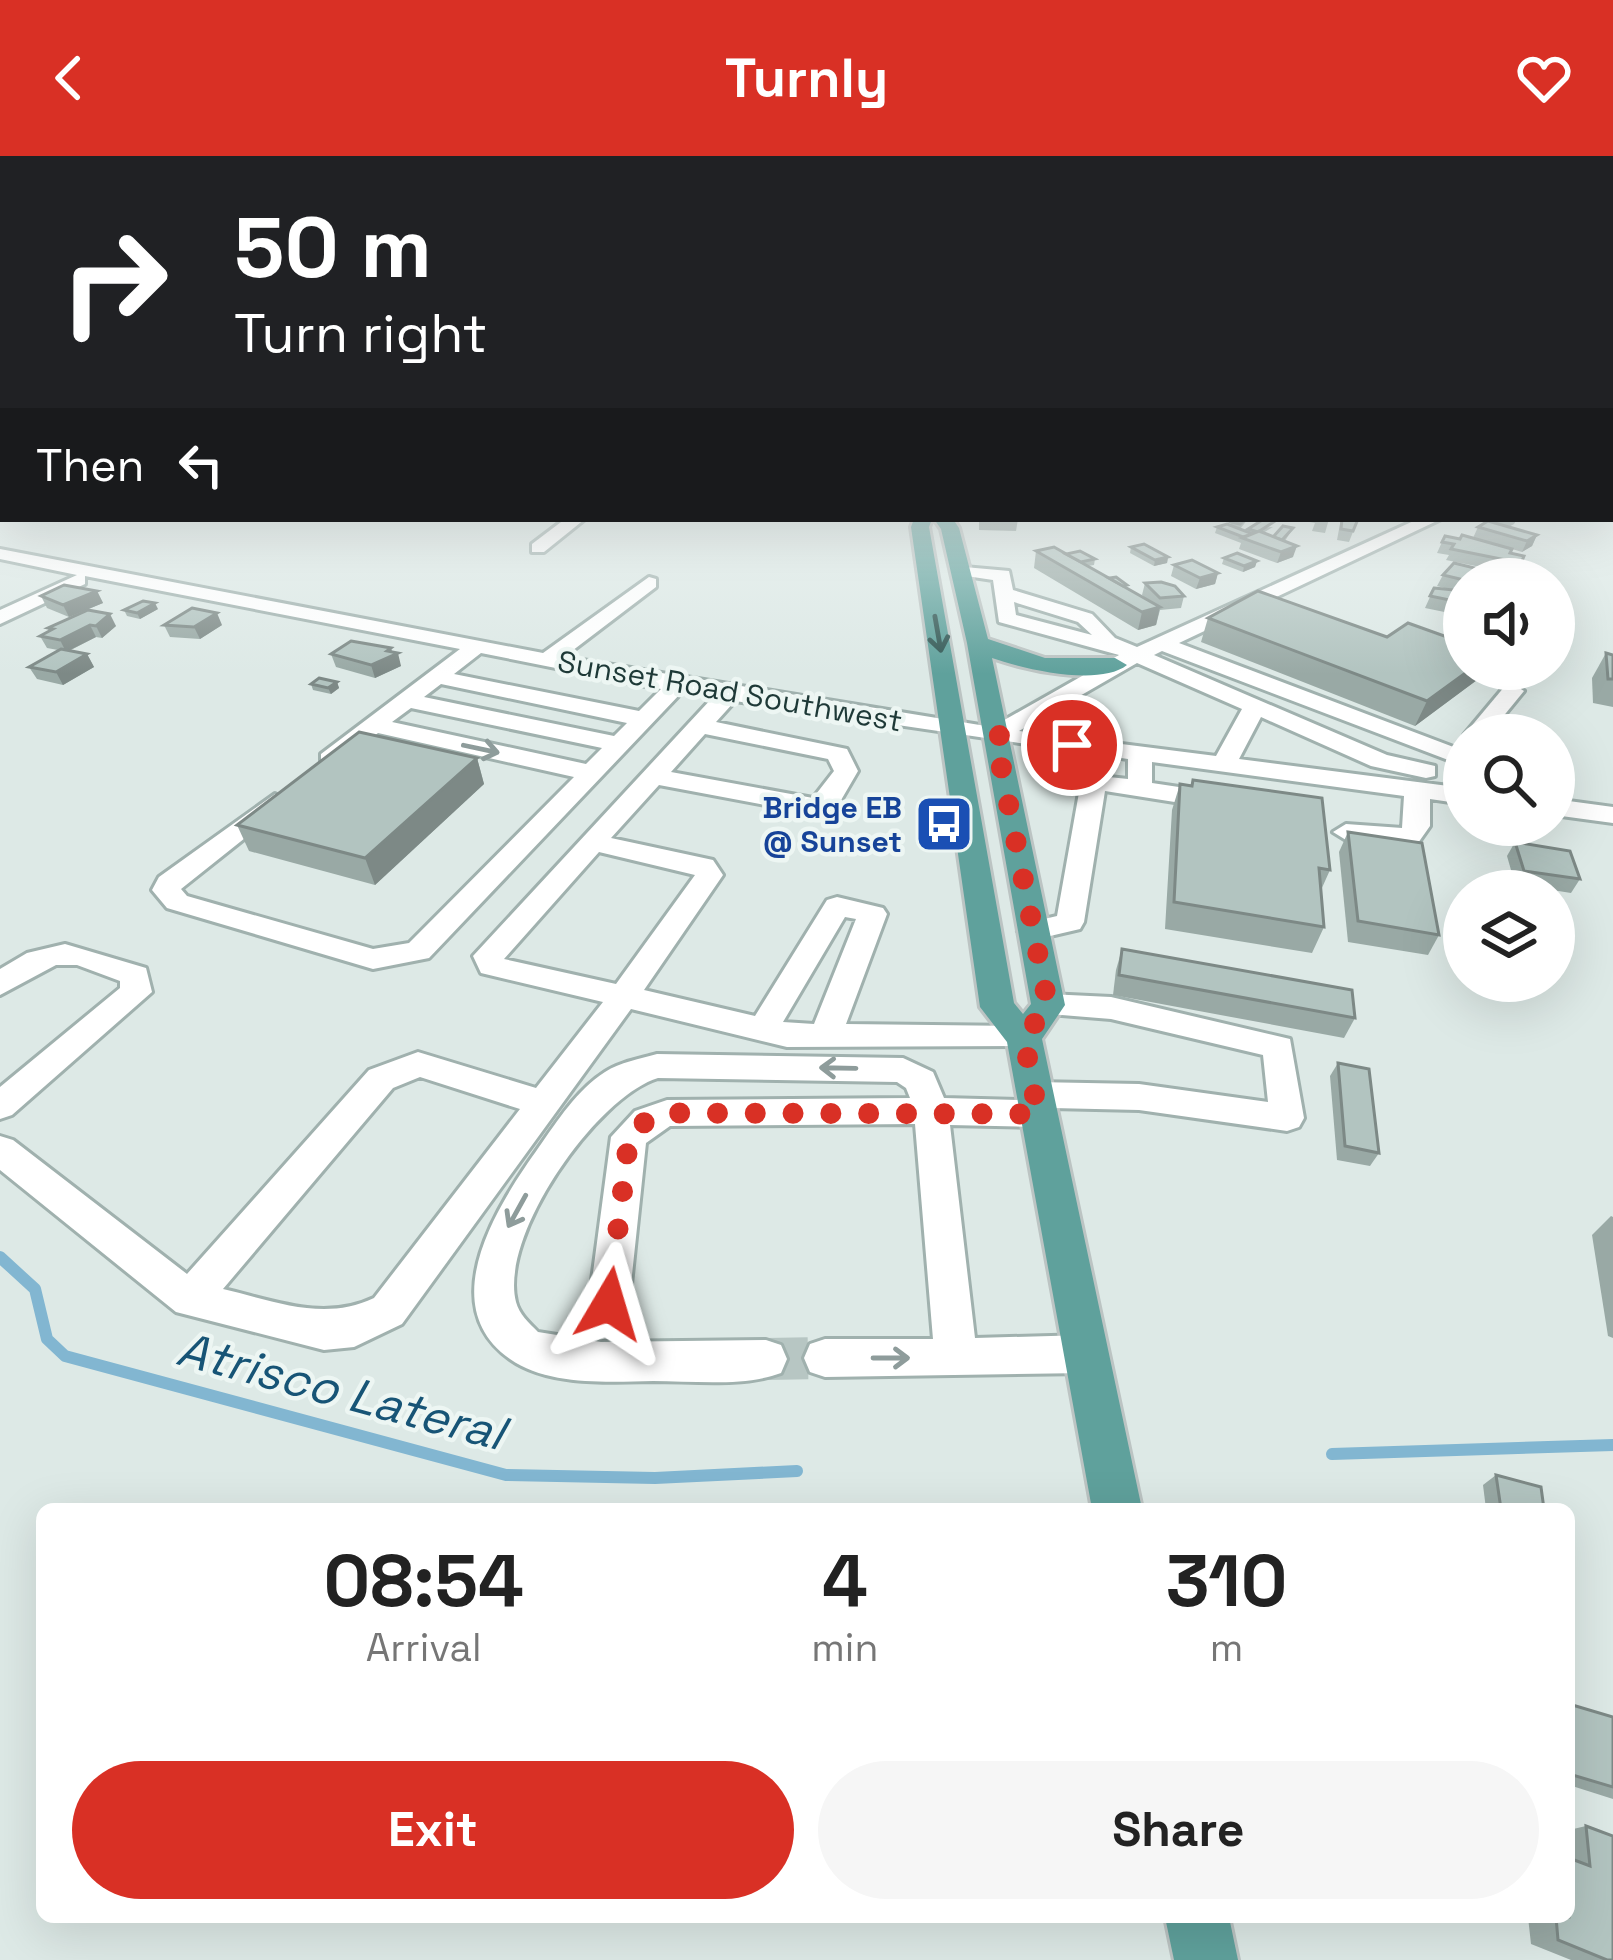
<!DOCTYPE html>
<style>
:root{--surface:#fff;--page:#f6f6f6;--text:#222;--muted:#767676;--accent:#d93025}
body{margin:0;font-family:"Space Grotesk",sans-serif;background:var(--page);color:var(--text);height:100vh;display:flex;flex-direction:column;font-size:45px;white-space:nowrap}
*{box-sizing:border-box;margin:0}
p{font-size:39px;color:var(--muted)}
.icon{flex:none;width:66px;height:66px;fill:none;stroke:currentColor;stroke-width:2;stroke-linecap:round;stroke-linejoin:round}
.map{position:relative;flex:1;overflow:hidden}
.panel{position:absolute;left:36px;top:1347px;width:1539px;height:420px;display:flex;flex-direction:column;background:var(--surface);border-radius:18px;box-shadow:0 12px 48px #0002}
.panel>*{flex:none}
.banner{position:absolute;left:0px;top:0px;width:1614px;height:366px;box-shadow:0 12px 48px #0002;background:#202124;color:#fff;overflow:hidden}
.buttons{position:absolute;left:1443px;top:402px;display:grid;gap:24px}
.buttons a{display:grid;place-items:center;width:132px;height:132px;border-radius:50%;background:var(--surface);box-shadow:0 12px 48px #0002;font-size:60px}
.pin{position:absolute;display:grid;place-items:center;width:102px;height:102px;color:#fff;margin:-51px;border:6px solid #fff;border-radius:50%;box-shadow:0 3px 12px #0007}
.me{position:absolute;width:132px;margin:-66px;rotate:7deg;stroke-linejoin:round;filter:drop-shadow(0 0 9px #0008)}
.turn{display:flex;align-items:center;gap:42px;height:252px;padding:0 36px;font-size:54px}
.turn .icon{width:156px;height:156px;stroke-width:2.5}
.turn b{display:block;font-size:84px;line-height:102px}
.then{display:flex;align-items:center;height:114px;padding:0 36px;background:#0003;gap:24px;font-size:45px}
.eta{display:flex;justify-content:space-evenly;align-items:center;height:204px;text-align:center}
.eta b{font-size:72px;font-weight:700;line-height:84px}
.cta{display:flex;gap:24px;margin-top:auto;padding:24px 36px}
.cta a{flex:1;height:138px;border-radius:72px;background:var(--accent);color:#fff;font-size:48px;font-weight:700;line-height:138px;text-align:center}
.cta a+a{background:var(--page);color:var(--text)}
header{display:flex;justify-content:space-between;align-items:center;height:156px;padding:0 36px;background:var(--accent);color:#fff;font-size:54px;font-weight:700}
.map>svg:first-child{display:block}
</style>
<header><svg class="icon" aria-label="back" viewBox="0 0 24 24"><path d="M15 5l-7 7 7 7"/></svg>Turnly<svg class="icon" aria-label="heart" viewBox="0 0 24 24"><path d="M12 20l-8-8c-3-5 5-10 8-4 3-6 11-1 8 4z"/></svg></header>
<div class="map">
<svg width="1613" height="1804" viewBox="0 0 1613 1804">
<rect width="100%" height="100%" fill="#dde9e6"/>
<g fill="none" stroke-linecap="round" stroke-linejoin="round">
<g stroke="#82b6d1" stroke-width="12">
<path d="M0,1101L35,1133L47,1183L65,1200L506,1319L655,1322L797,1315"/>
<path d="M1332,1298L1613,1289"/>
</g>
<path stroke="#b7c6c3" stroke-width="42" stroke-dasharray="42 21" stroke-linecap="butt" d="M766,1203L825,1202"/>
<g stroke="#a0b1ae" stroke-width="6">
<g id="minor">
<path d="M1611,299L1613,300V310L1611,309Z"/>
<path d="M3,325V336L0,337V326Z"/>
<path d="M565,363H585L544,396H532V388Z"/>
<path d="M1418,363H1441L1179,487L1464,595V610L1162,495L1154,499L1387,599L1435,610V620L1426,622L1371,610L1261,561L1239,603L1464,632V648L1430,643V670L1418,687L1346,684L1333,676L1346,668L1402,672L1404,640L1152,606V627L1219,637L1232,645L1219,653L1105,635L1084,766L1080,773L1033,784L1018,775L1023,768L1057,760L1080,631L1099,620L1128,623V603L735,545L716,566L847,593L858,615L837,651L814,658L659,629L611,682L713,704L723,719L644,834L755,860L827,744L837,741L883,752L887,758L846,868L1024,870L1035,874L1040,882L1035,890L787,891L631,853L402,1168L354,1191L324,1194L176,1156L0,1014V980L13,984L187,1118L369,914L418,896L536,932L603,846L481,817L473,800L713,541L682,536L429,802L373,813L167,752L152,734L159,721L275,638L288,646L284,651L181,733L187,740L373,793L409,787L574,621L378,577L339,608H321V598L460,493L85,420V428L0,468V454L77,419L0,403V393L543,497L649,421L656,423V431L564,501L992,571L1119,499L999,466L993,424L953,418V410L1009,415L1013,434L1092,458L1115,482L1137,491ZM1014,446L1078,466L1092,479L1016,459ZM481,497L661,533L639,555L454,518ZM1137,507L1242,553L1216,600L1019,575ZM441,528L627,567L614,580L424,541ZM411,552L602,592L586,608L392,566ZM705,578L828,603L834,615L813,642L671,616ZM599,696L695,719L616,828L504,803ZM845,761L856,763L814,868L783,866ZM420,921L520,953L374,1142C324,1166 275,1145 223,1133L393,932Z"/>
<path d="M1513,528L1524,535L1488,579H1464L1505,530Z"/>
<path d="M1554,643L1613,651V667L1554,659Z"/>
<path d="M65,788L146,812L152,836L12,959L0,963V931L120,832V825L77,809H56L0,839V813L27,797Z"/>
<path d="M1048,838L1111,841L1290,883L1304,962L1299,971L1287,975L1139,954L1052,952L1055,958L1050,967L1038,971L950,969L975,1182L1086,1179L1101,1184L1107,1198L1101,1212L1086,1217L825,1221L810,1216L804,1202L810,1188L825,1183H933L915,968L670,970L646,987L629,1147L623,1160L609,1165L595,1160L589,1147L611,981L635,955L667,944L910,942L906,932L897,926L658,922C596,941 499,1080 516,1146C519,1158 529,1167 538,1176L601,1186L766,1184L781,1189L787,1203L781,1217C744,1231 693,1225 653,1225C609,1226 548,1230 510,1203C432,1148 500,1046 539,991C558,964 577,934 605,916C620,906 640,903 657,898L903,902L933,916L944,942L1021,944L1018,939L1023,930L1035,926L1139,928L1268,946L1263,899L1111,863L1037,857L1032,849L1037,841Z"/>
</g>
</g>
<g stroke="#bcc4c3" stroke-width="6">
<g id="major">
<path d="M914,363H932L929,371L1014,847L1023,858L1031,848L967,487L941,373L934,363H953L959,372L988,483L1045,502H1115L1127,509C1099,531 1024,513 992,502L1065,849L1042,883L1142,1353H1092L1007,886L980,851L911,371Z"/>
<path d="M1165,1761H1229L1238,1804H1174Z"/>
</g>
</g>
<use href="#minor" fill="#fff" fill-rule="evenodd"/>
<use href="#major" fill="#5fa19c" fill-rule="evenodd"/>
</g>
<g fill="#99a9a5">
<path d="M979,363H1018L1016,375L979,374Z"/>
<path d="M1248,363L1240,373L1247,375L1248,373L1273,371L1263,377L1273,381L1293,372L1285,385L1293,401L1277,407L1239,393L1241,387L1215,377L1217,371L1230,369L1231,366Z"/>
<path d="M1305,363H1329L1325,377L1312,375L1315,367L1304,365Z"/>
<path d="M1341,363H1358L1349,386L1337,384Z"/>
<path d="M1475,363H1517L1514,368L1509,371L1537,379L1532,390L1522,396L1512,393L1510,397L1524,400L1515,418L1446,404L1449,399L1437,397L1442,386L1473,382L1478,371L1485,366Z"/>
<path d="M1131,391L1168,401L1167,407L1154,410L1130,397Z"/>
<path d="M1036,395L1095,403L1094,409L1088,410L1146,443L1142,439L1145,427L1184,440L1181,452L1160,454L1156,469L1138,474L1034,412Z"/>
<path d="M1224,402L1257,405L1255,411L1243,416L1222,408Z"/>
<path d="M1174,409L1218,417L1215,428L1196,433L1171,420Z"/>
<path d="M1487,415L1484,423H1464V460L1425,452L1434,432L1451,434L1437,430L1443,419Z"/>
<path d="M97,435L103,447L69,461L47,452L41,440Z"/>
<path d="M158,453L140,463L127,460L124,454Z"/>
<path d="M88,454L116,470L102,482L96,481L69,495L87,498L94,511L63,529L37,523L29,511L58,494L47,492L40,480L49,475L48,472Z"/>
<path d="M1208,462L1387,481L1464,513H1485L1481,521L1415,570L1201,486Z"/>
<path d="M164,469H222L200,483L170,481Z"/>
<path d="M392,496L401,510L375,522L336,511L331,498Z"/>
<path d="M1606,497L1613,499V551L1593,547L1592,522Z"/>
<path d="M337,526L339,532L331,538L313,534L311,528Z"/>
<path d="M477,602L484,628L375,729L249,695L237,669Z"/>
<path d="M1193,624L1330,714L1321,734L1324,771L1312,797L1165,773L1172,654L1180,628L1191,630Z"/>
<path d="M1348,676L1439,779L1428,799L1348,786L1339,696Z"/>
<path d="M1515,686L1580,723L1571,737L1515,728L1507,700Z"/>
<path d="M1122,793L1355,862L1344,882L1113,839L1116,814Z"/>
<path d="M1338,907L1379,997L1370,1010L1337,1004L1330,920Z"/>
<path d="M1611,1060L1613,1061V1182L1608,1180L1592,1079Z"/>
<path d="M1496,1319L1544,1353H1486L1483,1329Z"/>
<path d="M1569,1548L1613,1561V1643L1569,1629Z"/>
<path d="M1586,1670L1613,1804H1571L1531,1788L1528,1761H1569V1674Z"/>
</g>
<g fill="#7d8986">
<path d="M1537,379L1532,390L1522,396L1527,385Z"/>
<path d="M1297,390L1293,401L1277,407L1281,396Z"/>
<path d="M1168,401L1167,407L1154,410L1155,404Z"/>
<path d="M1257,405L1255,411L1243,416L1244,410Z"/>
<path d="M1218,417L1215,428L1196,433L1200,422Z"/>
<path d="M97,435L103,447L69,461L63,449Z"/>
<path d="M155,447L158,453L140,463L137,457Z"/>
<path d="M1160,451L1156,469L1138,474L1142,456Z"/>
<path d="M217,457L222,469L200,483L194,471Z"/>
<path d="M110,458L116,470L102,482L96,470Z"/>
<path d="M90,469L96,481L66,496L60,484Z"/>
<path d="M391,492L393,499L398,497L401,510L375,522L371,509Z"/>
<path d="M87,498L94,511L63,529L56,516Z"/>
<path d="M1471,513H1485L1481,521L1415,570L1427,545Z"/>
<path d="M337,526L339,532L331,538L328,532Z"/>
<path d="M477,602L484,628L375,729L365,702Z"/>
</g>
<g fill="#b2c4c0" stroke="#7d8986" stroke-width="3">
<path d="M1234,363H1245L1240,368L1231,366Z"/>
<path d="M1264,363L1275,365L1258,376L1248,373Z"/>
<path d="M1342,363H1358L1353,375L1341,373Z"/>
<path d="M1488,365L1537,379L1527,385L1478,371Z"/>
<path d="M1227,368L1253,378L1243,381L1217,371Z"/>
<path d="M1283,370L1293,372L1282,384L1273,381Z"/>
<path d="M1259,375L1297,390L1281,396L1242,382Z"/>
<path d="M1462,379L1512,393L1510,397L1524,400L1521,407L1451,393L1454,388L1442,386L1445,380L1460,383Z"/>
<path d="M1144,388L1168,401L1155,404L1131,391Z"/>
<path d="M1054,391L1160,451L1142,456L1036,395Z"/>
<path d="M1080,395L1095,403L1081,406L1066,398Z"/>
<path d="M1237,397L1257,405L1244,410L1224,402Z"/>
<path d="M1192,404L1218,417L1200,422L1174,409Z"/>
<path d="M1454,407L1487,415L1480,423L1464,424L1443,419Z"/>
<path d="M1116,421L1127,429L1123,430L1109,422Z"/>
<path d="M1161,426L1175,430L1184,440L1160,442L1145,427Z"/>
<path d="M64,429L97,435L63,449L41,440Z"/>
<path d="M1434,432L1464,435V447L1430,440Z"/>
<path d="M1258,435L1387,481L1408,467L1464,487V513H1471L1427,545L1208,462Z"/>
<path d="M143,445L155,447L137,457L124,454Z"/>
<path d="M192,452L217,457L194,471L164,469Z"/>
<path d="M88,454L110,458L96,470L90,469L60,484L40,480L53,473L48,472Z"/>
<path d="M351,485L391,492L387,495L398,497L371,509L331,498Z"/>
<path d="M61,493L87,498L56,516L29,511Z"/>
<path d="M1606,497L1613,499V523H1608Z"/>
<path d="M319,522L337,526L328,532L311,528Z"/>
<path d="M359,576L477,602L365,702L237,669Z"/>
<path d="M1193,624L1322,642L1330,714L1319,712L1324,771L1174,746L1180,628L1192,630Z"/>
<path d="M1348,676L1422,687L1439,779L1358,765Z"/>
<path d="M1515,686L1570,695L1580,723L1524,715Z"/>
<path d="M1122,793L1352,834L1355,862L1119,819Z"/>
<path d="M1338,907L1369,913L1379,997L1345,990Z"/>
<path d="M1496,1319L1541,1331L1544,1353H1501Z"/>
<path d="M1569,1548L1613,1561V1631L1569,1618Z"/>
<path d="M1586,1670L1613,1680V1804H1607L1558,1784L1556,1761H1569V1702L1590,1710Z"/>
</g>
<defs><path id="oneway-shaft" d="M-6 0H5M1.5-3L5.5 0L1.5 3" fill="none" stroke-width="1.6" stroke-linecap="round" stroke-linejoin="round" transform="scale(3)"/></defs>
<use stroke="#325855" href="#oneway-shaft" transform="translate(938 478) rotate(80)"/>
<g stroke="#8e9c9b">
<use href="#oneway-shaft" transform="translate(481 593) rotate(12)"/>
<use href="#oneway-shaft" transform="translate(838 912) rotate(-179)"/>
<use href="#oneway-shaft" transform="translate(517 1055) rotate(119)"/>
<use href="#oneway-shaft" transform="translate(891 1202)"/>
</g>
<linearGradient id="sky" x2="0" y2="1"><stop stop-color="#7fb5df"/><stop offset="0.51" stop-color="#f0f5f4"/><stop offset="1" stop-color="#f0f5f4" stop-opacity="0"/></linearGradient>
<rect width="1613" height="518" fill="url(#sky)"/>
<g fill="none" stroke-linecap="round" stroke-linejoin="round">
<path stroke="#d93025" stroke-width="21" stroke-dasharray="0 37.8" d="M609,1148L629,981L647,964L667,957L1038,958L1024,882L1048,849L995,579L1072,589"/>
</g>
<defs>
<g id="bus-square" transform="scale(3)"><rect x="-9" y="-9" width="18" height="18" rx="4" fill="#1a4fb4" stroke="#edf6f3"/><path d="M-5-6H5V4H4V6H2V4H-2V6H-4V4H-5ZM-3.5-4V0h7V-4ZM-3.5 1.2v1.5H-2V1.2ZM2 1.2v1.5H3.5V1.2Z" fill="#fff"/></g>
</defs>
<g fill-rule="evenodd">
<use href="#bus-square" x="944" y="668"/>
</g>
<g text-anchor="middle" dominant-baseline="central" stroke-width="9" stroke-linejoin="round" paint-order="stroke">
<g font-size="30" fill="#1e3937" stroke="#edf6f3">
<text transform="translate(730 535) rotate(10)">Sunset Road Southwest</text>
</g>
<g font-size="30" font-weight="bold" fill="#164399" stroke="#edf6f3" text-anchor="end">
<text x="902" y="651">Bridge EB<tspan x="902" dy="34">@ Sunset</tspan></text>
</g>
<g font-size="48" font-style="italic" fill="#175476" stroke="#edf6f3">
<text transform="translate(341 1235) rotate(15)">Atrisco Lateral</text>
</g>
</g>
</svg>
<div class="buttons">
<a><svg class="icon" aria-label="sound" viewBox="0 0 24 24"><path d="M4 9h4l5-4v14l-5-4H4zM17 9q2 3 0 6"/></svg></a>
<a><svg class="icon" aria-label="search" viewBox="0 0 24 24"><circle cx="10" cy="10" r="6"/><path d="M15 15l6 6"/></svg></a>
<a><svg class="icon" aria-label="layers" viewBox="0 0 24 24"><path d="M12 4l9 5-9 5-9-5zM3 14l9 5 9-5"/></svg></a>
</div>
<div class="pin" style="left:1072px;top:589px;background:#d93025"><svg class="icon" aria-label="arrive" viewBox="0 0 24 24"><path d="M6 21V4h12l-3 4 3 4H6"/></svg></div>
<svg class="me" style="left:609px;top:1148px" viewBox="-20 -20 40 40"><path d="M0-17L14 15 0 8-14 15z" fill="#d93025" stroke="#fff" stroke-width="4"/></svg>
<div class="banner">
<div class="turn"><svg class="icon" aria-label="right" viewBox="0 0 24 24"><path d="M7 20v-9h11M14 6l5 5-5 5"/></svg><div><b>50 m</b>Turn right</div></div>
<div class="then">Then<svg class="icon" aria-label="left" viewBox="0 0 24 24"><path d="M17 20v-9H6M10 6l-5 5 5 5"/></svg></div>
</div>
<section class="panel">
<div class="eta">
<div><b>08:54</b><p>Arrival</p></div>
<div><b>4</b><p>min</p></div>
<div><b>310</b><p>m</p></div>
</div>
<div class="cta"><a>Exit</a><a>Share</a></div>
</section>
</div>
